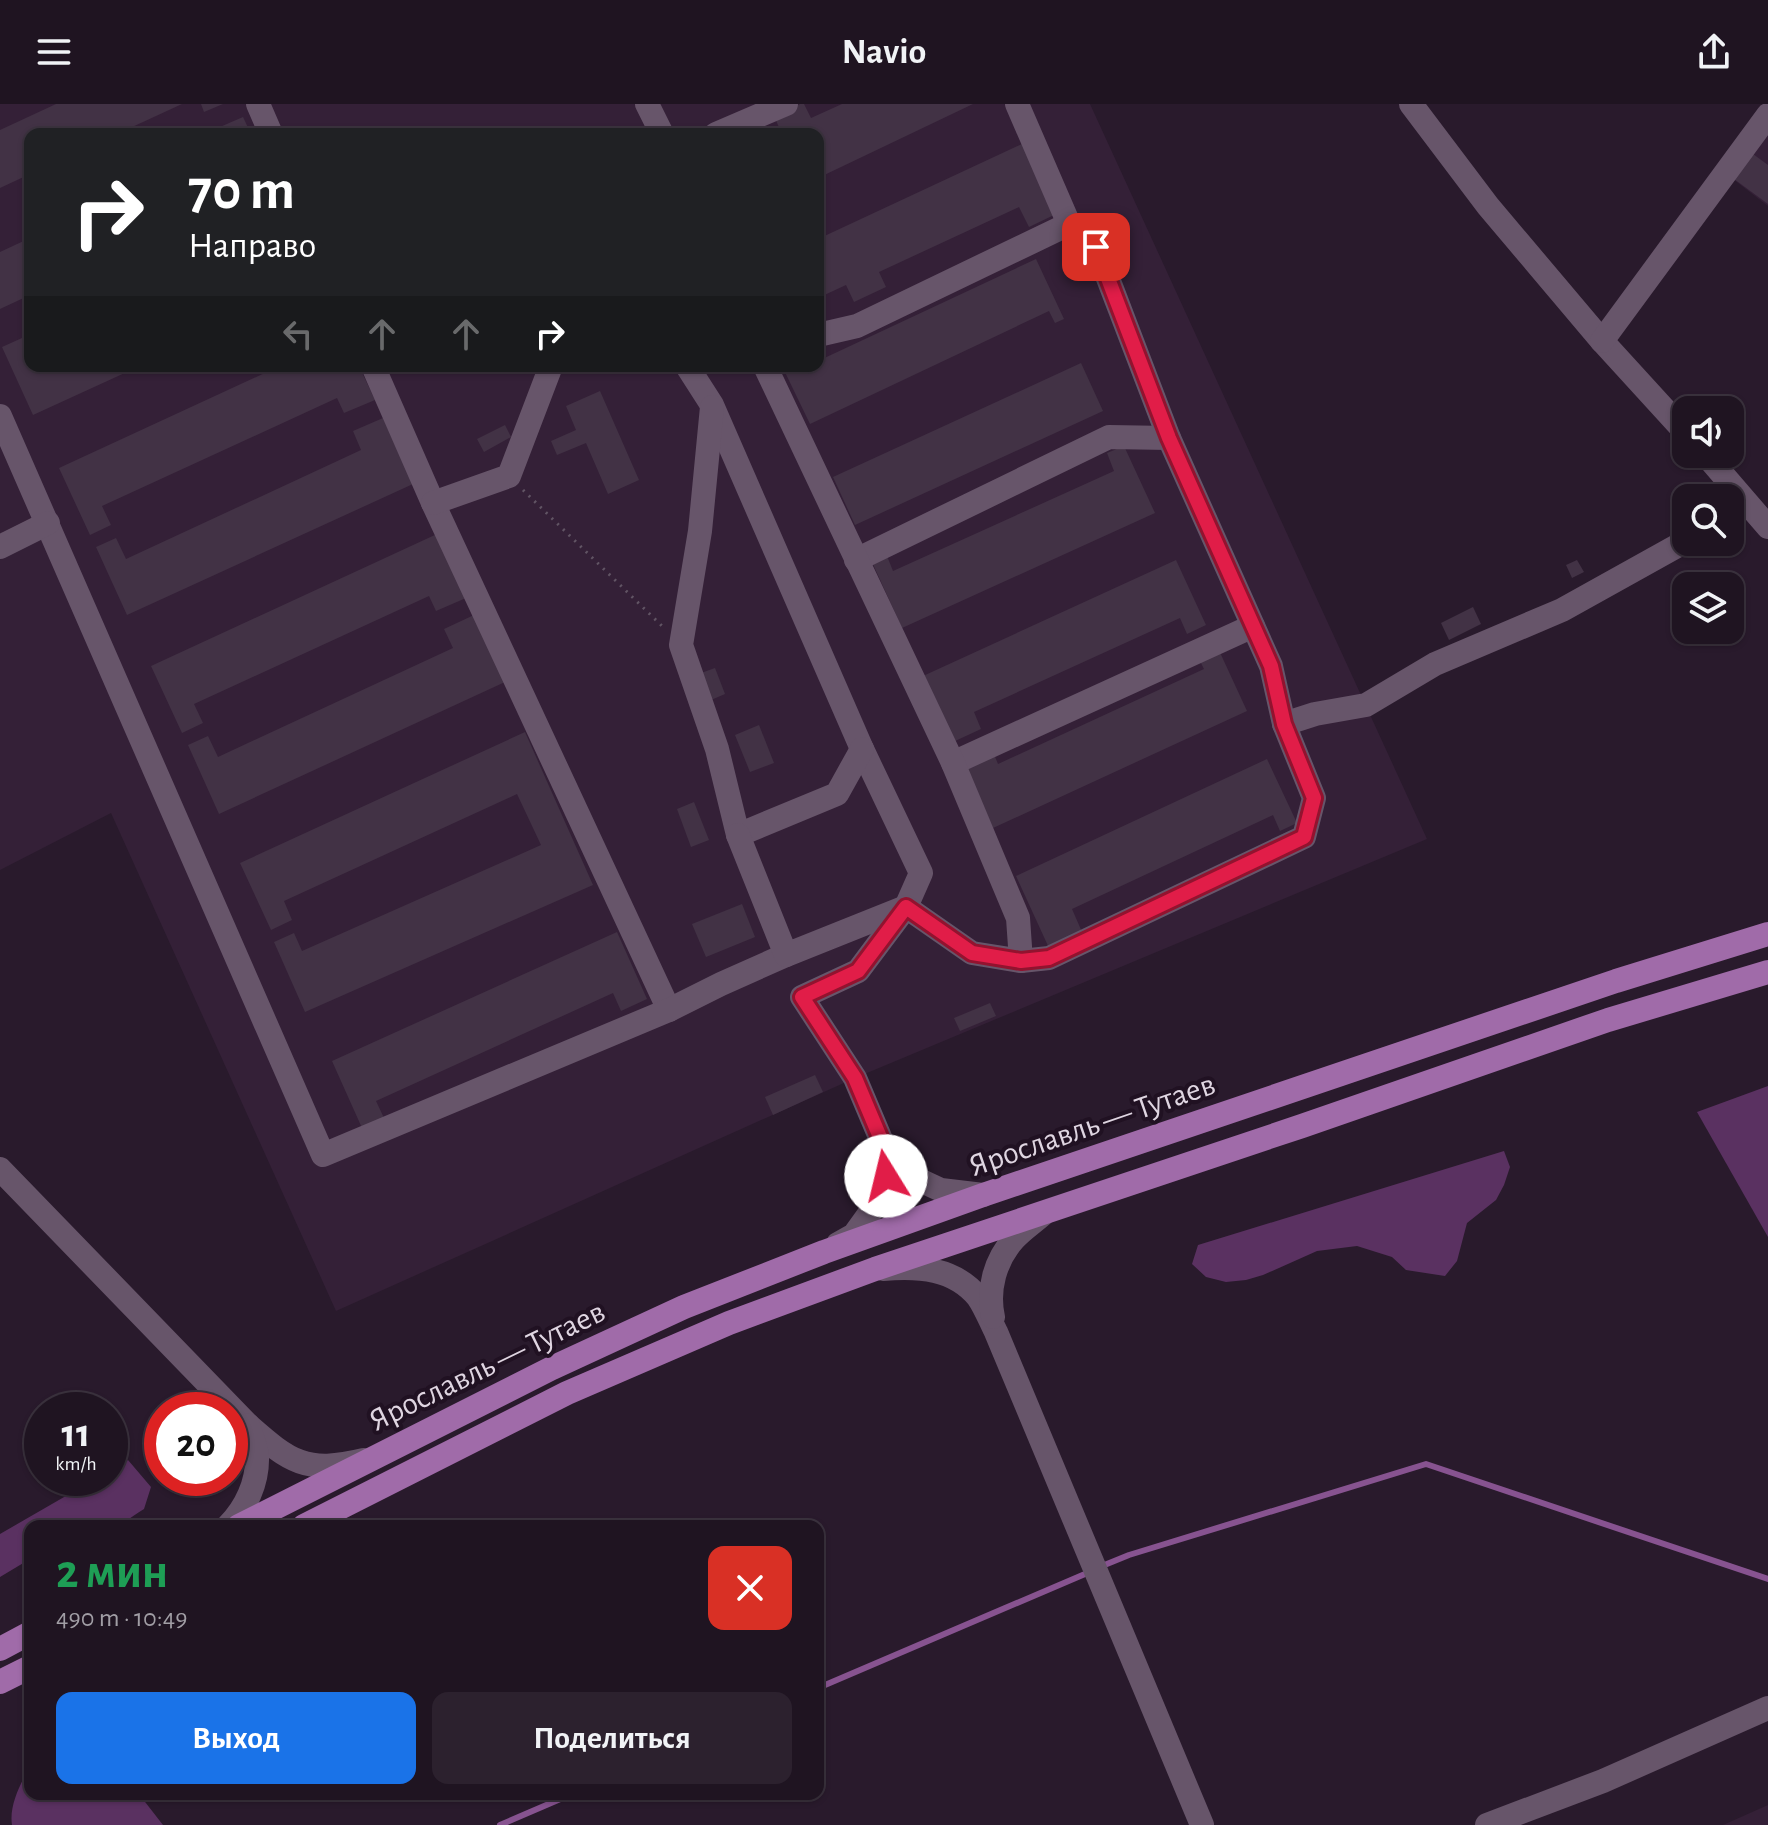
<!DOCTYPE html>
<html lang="ru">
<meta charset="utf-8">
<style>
:root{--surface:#1f1421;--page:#2c212e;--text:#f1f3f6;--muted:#a19ea5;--line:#3c333f;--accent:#1a73e8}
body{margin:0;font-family:"Alegreya Sans",sans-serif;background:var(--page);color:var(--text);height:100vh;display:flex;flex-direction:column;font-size:30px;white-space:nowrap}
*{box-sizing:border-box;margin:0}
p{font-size:26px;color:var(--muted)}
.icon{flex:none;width:44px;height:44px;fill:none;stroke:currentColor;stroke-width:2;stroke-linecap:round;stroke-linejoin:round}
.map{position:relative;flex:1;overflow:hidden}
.drawer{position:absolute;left:24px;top:1416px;width:800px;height:280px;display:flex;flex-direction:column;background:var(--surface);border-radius:16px;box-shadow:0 2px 6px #0004,0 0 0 2px var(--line)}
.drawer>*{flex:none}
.hud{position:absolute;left:24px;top:24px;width:800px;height:244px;border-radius:16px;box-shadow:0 2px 6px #0004,0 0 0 2px var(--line);background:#202124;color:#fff;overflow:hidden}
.controls{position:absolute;left:1672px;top:292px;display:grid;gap:16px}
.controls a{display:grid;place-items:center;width:72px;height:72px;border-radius:16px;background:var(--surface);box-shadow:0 2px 6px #0004,0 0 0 2px var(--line);font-size:40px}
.speed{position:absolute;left:24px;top:1288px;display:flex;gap:16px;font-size:40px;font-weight:700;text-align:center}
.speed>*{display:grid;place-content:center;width:104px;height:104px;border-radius:50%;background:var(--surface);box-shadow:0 2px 6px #0004,0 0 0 2px var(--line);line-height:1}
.speed small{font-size:20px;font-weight:400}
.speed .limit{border:12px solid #d22;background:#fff;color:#111}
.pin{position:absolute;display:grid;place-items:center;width:68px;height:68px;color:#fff;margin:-34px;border-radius:16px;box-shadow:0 4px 12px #0006}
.me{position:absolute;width:88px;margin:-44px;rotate:351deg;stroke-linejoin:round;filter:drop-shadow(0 0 6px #0008)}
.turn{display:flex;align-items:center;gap:28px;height:168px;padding:0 32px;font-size:36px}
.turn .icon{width:104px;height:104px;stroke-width:2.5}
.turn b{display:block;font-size:56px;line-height:68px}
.lanes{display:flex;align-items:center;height:76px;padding:0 32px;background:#0003;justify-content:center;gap:40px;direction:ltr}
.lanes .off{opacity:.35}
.round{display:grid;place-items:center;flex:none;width:84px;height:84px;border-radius:16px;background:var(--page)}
.headline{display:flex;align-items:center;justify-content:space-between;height:136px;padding:0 32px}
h1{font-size:48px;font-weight:700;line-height:60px;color:#1e9e55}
.button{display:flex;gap:16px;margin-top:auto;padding:16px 32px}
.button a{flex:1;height:92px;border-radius:16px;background:var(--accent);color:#fff;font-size:32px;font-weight:700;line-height:92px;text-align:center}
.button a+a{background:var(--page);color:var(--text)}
header{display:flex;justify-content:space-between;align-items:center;height:104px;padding:0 32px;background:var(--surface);font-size:36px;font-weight:700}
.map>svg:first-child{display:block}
</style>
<header><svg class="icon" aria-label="menu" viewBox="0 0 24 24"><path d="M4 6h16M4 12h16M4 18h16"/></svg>Navio<svg class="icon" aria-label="share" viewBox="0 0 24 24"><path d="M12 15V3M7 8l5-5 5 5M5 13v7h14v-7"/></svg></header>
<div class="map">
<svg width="1768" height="1721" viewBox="0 0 1768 1721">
<rect width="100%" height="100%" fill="#291a2c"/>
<g fill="#342037" fill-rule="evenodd">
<path d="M0,0H1090L1427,735L855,974L336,1207L111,709L0,766ZM30,30H818V262H30Z"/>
<path d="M1768,28V102L1733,75Z"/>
<path d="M1768,1701V1721H1723Z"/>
</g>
<g fill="#5a3161">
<path d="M1768,982V1133L1697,1008Z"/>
<path d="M1504,1047L1510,1063L1504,1081L1496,1096L1467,1119L1457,1157L1445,1172L1406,1166L1392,1153L1357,1142L1317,1147L1263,1171L1246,1176L1226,1178L1206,1173L1192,1160L1198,1141Z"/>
<path d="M128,1356L151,1383L144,1405C123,1418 120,1426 95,1417L87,1422H30V1455L0,1473V1430L97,1374H110V1367Z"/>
<path d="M30,1663V1690H144L142,1694L163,1721H12C9,1702 20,1680 30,1663Z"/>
</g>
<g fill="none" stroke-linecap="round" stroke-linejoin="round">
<g stroke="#875390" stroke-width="6">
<path d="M1102,1462L1129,1451L1426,1360L1768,1475"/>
<path d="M818,1584L1092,1467"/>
<path d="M500,1721L572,1690"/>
</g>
</g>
<g fill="#423245">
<path d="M56,0H182L117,30H30V70L0,84V26Z"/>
<path d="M201,0H223L204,8Z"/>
<path d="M800,0H804L811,14L842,0H973L818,74V30H782L774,12Z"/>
<path d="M243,13L251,30H215L213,26Z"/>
<path d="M1022,40L1054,111L1029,123L1019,103L879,168L886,183L854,198L846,181L818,194V135Z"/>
<path d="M1753,50L1768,61V100L1734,75Z"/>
<path d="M30,134V191L0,205V148Z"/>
<path d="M1036,155L1064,215L1055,219L1049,207L810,320L782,262H818V257Z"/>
<path d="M22,234L30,250V262H140L33,311L2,243Z"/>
<path d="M1081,259L1103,307L855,421L833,373Z"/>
<path d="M280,262H359L375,296L344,309L337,294L102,402L111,421L90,431L59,364Z"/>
<path d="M600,287L639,376L608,390L586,339L557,351L551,337L576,326L566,302Z"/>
<path d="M383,314L413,380L127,511L96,443L116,434L126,455L361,346L353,327Z"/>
<path d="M505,321L511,333L484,348L477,335Z"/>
<path d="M1124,342L1155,409L902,524L872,458L887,452L893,467L1114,367L1107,349Z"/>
<path d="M437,430L466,494L436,507L429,492L194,600L203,619L182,629L151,562Z"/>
<path d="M1176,456L1206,521L1187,530L1180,514L974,608L981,625L953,638L923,572Z"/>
<path d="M1577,456L1584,468L1572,474L1566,461Z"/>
<path d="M1473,503L1481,520L1449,536L1441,519Z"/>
<path d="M474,511L505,578L219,710L188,641L208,632L218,653L453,544L444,525Z"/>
<path d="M1217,542L1247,607L993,724L962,657L991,643L998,660L1204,565L1197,551Z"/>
<path d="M715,564L725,590L711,596L701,569Z"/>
<path d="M759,621L774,659L750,668L735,631Z"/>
<path d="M525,628L593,781L305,908L274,838L294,829L302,847L541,741L517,690L284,797L292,816L271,826L240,759Z"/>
<path d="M1267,655L1297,719L1280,727L1273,711L1072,805L1082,828L1049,844L1016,772Z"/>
<path d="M694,698L709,736L691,743L677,705Z"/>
<path d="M742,800L755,833L706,853L692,820Z"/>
<path d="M617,828L647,895L621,907L613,889L376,997L384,1014L362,1024L332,957Z"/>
<path d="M990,899L996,912L960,927L954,914Z"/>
<path d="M815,971L823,988L773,1011L765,993Z"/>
</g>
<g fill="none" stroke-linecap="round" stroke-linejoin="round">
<path stroke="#615464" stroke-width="3" stroke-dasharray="2 6" stroke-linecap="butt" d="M523,386L663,523"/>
<g stroke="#67556a" stroke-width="24">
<path d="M258,0L271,30"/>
<path d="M647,0L662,30"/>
<path d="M1017,0L1069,120L1096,143L1169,334L1271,562L1284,620L1314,694L1304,733L1049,854L1021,857"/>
<path d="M1411,0L1488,102L1602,237L1686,329"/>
<path d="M716,30L786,0"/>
<path d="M818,231L857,222L1069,120"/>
<path d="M1602,237L1768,11"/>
<path d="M373,262L433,399L669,906"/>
<path d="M687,262L712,301L862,645L921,769L906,803L858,867L802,893L855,974L885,1045L911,1072L941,1086L983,1091"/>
<path d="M712,303L700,427L681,541L717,645L738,731L837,690L862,645"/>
<path d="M0,312L323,1051L669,906L721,880L786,851"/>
<path d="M1705,350L1768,423"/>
<path d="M433,399L509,372L551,262"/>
<path d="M0,443L48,419"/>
<path d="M856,456L1109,333L1169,334"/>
<path d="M1284,620L1315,610L1366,601L1435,560L1562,506L1686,437"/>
<path d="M953,659L1253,522"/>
<path d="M738,731L786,851L906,803L972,849L1021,857L1018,814L953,659L765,262"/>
<path d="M0,1065L248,1321C290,1358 306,1370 364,1356"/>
<path d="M838,1140L854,1131L872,1106L886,1072L885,1045"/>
<path d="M883,1165C919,1162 954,1164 978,1193C985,1203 990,1216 996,1228L1202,1721"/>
<path d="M993,1213C987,1186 995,1156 1014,1135C1022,1126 1034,1118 1043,1110"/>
<path d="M228,1422C246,1404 258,1378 257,1352C256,1342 251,1331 248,1321"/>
<path d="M1487,1721L1603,1677L1768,1604"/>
</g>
<g stroke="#a06ba9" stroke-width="24">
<path d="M239,1422L552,1264L684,1203L824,1148L983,1091L1616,877L1768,830"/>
<path d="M304,1422L567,1289L729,1219L875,1165L1302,1022L1608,916L1768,868"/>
<path d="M0,1545L30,1529"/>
<path d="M0,1578L30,1563"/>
</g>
</g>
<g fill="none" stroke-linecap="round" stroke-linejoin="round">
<g stroke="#92132f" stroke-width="20">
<path id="route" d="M886,1072L885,1045L855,974L802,893L858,867L906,803L972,849L1021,857L1049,854L1304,733L1314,694L1284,620L1271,562L1169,334L1096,143"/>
</g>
<use href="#route" stroke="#e11d48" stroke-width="14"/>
</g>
<g text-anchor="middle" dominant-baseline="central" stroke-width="8" stroke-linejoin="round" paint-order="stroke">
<g font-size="32" fill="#dfd5e1" stroke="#201122">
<text transform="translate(1092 1021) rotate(-19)">Ярославль — Тутаев</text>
<text transform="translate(487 1262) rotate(-26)">Ярославль — Тутаев</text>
</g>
</g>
</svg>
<div class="controls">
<a><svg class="icon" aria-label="sound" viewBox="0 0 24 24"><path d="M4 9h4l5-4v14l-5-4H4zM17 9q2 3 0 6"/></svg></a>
<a><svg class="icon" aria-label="search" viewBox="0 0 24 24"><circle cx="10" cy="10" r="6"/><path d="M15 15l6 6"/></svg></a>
<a><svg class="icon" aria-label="layers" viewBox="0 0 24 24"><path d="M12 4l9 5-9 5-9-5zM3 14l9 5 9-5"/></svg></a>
</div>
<div class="speed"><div>11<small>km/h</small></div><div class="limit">20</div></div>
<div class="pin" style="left:1096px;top:143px;background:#d93025"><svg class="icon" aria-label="arrive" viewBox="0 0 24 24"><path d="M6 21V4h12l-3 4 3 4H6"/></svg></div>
<svg class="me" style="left:886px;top:1072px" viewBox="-20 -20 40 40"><circle r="19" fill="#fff"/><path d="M0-13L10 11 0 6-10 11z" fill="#e11d48"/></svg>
<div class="hud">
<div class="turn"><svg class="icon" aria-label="right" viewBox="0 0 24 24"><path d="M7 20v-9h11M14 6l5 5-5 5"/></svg><div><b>70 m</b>Направо</div></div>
<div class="lanes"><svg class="icon off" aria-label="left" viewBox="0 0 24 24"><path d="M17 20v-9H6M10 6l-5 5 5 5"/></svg><svg class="icon off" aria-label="ahead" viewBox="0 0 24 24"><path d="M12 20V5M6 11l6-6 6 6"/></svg><svg class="icon off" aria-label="ahead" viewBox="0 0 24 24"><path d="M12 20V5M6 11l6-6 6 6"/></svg><svg class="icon" aria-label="right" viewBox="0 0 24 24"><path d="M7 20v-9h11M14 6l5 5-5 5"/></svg></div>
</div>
<section class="drawer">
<div class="headline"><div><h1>2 мин</h1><p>490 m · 10:49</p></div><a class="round" style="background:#d93025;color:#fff"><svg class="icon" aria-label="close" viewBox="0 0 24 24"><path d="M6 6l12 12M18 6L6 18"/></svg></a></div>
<div class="button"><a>Выход</a><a>Поделиться</a></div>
</section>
</div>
